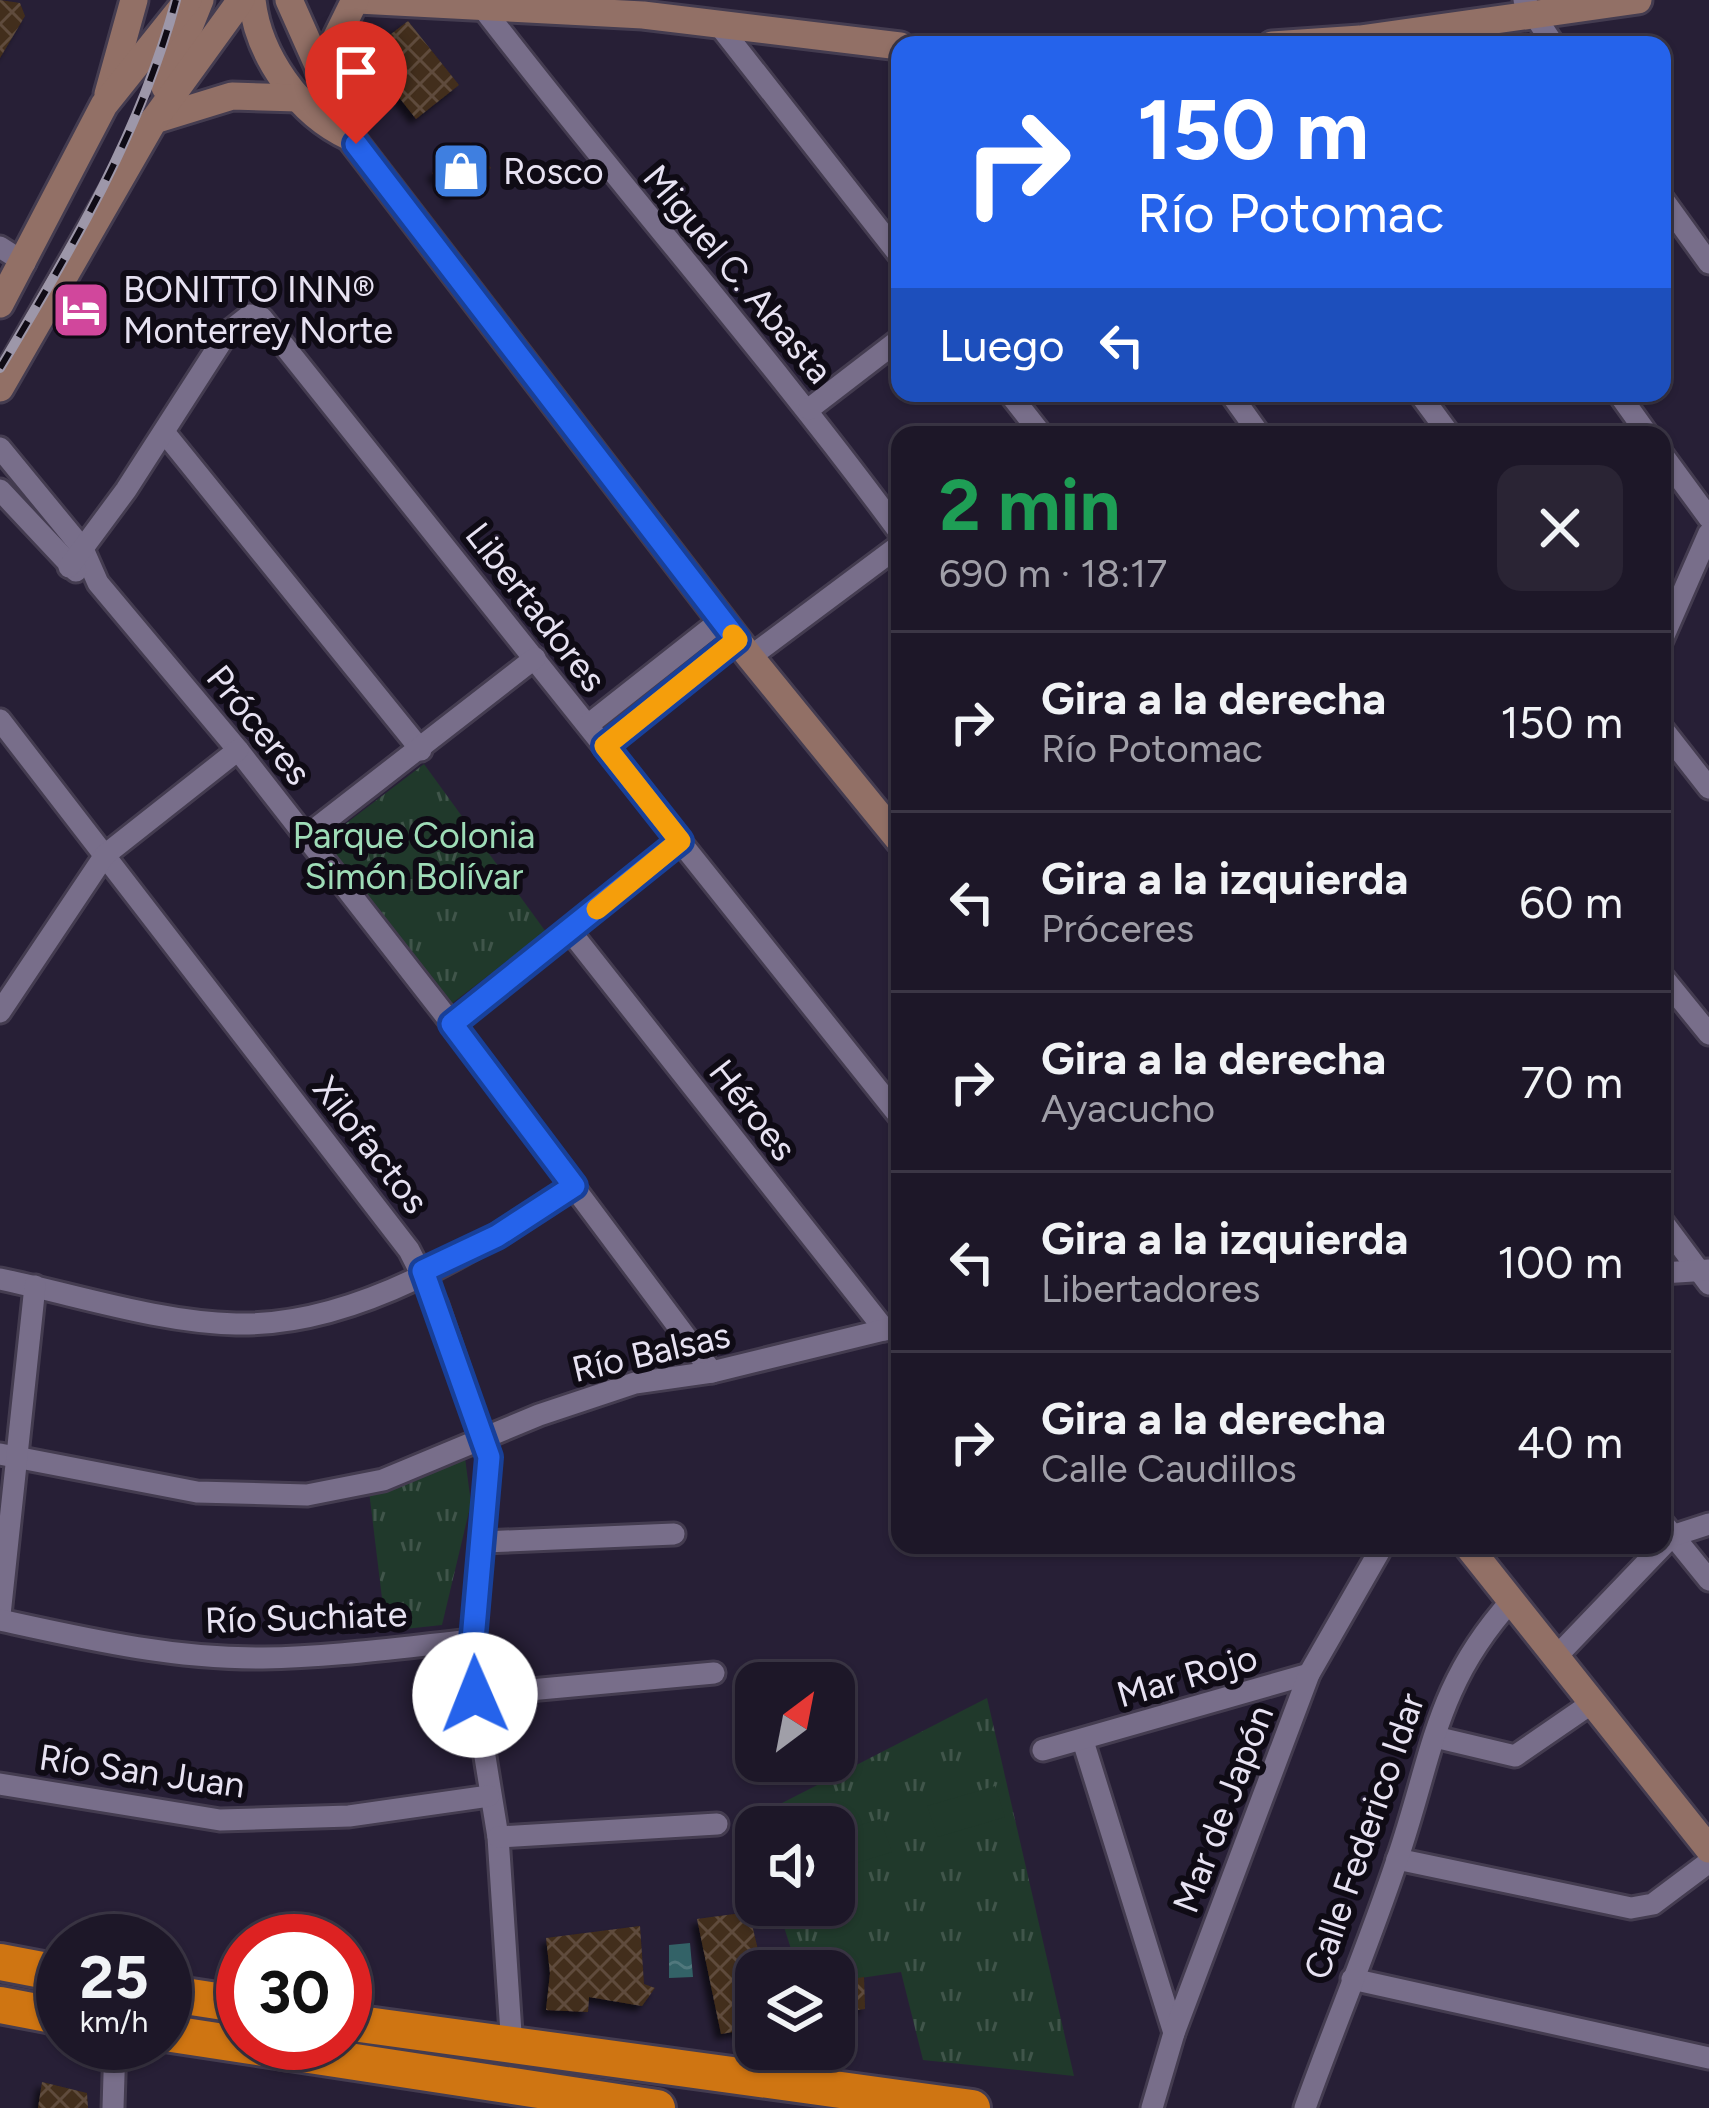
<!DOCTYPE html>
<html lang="es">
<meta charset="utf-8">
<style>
:root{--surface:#1d1728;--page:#2a2434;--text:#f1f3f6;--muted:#a09fa8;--line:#3b3645}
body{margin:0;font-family:Figtree,sans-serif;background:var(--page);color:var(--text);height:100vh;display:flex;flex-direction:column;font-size:45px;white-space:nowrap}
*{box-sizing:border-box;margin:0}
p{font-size:39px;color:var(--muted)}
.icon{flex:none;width:66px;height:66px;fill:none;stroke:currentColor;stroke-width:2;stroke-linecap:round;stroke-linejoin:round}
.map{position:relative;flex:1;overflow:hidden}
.side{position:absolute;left:891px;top:426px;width:780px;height:1128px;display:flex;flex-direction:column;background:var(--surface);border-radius:24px;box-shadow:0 3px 9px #0004,0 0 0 3px var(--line)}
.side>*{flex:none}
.banner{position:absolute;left:891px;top:36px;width:780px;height:366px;border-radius:24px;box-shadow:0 3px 9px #0004,0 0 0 3px var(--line);background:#2563eb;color:#fff;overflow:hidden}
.needle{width:78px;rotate:32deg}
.controls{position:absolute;left:735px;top:1662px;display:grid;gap:24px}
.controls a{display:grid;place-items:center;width:120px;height:120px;border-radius:24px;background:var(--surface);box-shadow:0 3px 9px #0004,0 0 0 3px var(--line);font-size:60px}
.speed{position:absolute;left:36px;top:1914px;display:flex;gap:24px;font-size:60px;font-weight:700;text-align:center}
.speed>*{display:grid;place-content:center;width:156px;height:156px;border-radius:50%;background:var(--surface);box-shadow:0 3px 9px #0004,0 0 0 3px var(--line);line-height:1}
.speed small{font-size:30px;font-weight:400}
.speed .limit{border:18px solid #d22;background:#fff;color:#111}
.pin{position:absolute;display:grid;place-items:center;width:102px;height:102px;color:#fff;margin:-123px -51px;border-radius:50% 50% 50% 0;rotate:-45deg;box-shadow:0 0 12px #0007}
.pin .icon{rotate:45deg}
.me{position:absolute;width:132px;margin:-66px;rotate:359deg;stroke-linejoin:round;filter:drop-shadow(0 0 9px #0008)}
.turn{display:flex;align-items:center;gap:42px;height:252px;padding:0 48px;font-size:54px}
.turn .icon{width:156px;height:156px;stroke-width:2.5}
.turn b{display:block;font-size:84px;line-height:102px}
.then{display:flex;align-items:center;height:114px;padding:0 48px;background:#0003;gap:24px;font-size:45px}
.round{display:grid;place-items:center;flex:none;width:126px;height:126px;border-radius:24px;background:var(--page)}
.headline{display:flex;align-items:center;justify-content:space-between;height:204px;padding:0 48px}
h1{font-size:72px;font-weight:700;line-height:90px;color:#1e9e55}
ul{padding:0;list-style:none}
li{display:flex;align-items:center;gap:36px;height:180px;padding:0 48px;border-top:3px solid var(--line)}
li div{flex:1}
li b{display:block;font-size:45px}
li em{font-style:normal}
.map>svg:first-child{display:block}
</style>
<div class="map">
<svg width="1709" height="2108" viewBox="0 0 1709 2108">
<defs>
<pattern id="grass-tufts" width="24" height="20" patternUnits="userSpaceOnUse" patternTransform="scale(3)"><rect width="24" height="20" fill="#20392b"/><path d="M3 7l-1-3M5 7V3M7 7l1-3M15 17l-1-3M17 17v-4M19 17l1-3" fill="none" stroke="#40554a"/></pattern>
<pattern id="water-ripples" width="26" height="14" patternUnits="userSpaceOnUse" patternTransform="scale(3)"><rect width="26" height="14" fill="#336267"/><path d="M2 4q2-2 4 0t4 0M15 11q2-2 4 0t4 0" fill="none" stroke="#51787d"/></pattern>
<pattern id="building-cross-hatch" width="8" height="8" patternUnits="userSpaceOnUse" patternTransform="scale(3)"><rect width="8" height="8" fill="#432e1a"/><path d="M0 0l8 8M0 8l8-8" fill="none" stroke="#5e4c3c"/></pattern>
<filter id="shadow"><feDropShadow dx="-5.5" dy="5.5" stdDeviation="3" flood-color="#0009"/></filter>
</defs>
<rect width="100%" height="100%" fill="#271f36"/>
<g fill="url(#grass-tufts)">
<path d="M424,764L546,932L451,1004L323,841Z"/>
<path d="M465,1458L471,1503L442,1625L386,1631L369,1491Z"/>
<path d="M987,1698L1074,2076L923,2060L901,1972L834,1982V1971H798L777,1905H834V1827H756V1835L751,1819Z"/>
</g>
<g fill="#20392b">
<path d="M995,1786L1005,1817L938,1837L927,1806Z"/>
<path d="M880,1819L892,1852L834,1870V1833Z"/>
</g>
<path fill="url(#water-ripples)" d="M690,1943L693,1977L669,1978V1945Z"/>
<g fill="url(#building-cross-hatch)" filter="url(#shadow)">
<path d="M0,0L20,3L25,16L0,58Z"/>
<path d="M408,21L459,85L416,119L365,54Z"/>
<path d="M471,142L491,168L451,198L432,173Z"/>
<path d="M749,1912L763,1971H756V2028L721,2034L697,1919Z"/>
<path d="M640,1926L644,1984L655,1988L642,2006L589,1997L588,2012L546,2010L550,1973L546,1938Z"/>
<path d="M864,1977L865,2009L834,2013V1982Z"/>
<path d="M42,2082L87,2093L88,2108H38Z"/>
</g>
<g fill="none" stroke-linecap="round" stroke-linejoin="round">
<g stroke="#443c50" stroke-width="27">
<g id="street">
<path d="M1524,0L1554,45"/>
<path d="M479,3C616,182 766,351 900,533"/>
<path d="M718,24L900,256"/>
<path d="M1662,198L1709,263"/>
<path d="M0,247L25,263"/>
<path d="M1009,393L1042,435"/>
<path d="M1230,393L1260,435"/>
<path d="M1419,393L1450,435"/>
<path d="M1618,393L1648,435"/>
<path d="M809,409L900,339"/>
<path d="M164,432L421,750"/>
<path d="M0,448L83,549L98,583L238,750L452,1024L712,1372"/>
<path d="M1662,454L1709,518"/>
<path d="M0,490L76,571"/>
<path d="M69,567L126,490L227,333L250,315L262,318L900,1117"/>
<path d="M1662,640L1709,533"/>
<path d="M750,657L900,545"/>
<path d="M0,720L409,1250L437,1305L489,1457L473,1640L475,1695L498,1837L512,2048"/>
<path d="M588,725L721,620"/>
<path d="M1662,728L1709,788"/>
<path d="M605,746L737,640"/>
<path d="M306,836L535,658"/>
<path d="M570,931L885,1330"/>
<path d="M1662,976L1709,1034"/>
<path d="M0,1012L105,855L238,750"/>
<path d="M452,1024L680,841"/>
<path d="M1662,1221L1709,1284"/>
<path d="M1662,1273L1709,1270"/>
<path d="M0,1279C77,1295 158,1322 236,1324C357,1327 477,1249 574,1186"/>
<path d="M0,1454L197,1492L307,1495L383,1480L539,1415L635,1383L712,1372L900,1326"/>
<path d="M1662,1522L1709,1580"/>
<path d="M483,1542L674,1534"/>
<path d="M0,1615L35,1286"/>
<path d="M0,1620C87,1639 173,1659 263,1658C333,1657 404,1647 473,1640"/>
<path d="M1556,1657L1672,1536L1709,1524"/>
<path d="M475,1695L714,1673"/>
<path d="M1435,1737L1515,1756L1592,1703"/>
<path d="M1083,1741L1174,2033"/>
<path d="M1043,1750L1309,1674"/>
<path d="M0,1784L220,1820L349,1816L489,1796"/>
<path d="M498,1837L717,1824"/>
<path d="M1397,1859L1631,1908L1653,1904L1709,1862"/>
<path d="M1352,1979L1709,2058"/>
<path d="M113,2108L115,2043"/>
<path d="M1152,2108L1174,2033L1309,1674L1383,1545"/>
<path d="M1305,2108C1335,2024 1370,1942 1398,1857C1433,1754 1435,1685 1512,1600"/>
</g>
</g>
<g stroke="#443c50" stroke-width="33">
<g id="secondary">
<path d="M252,0C258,55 299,114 350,137"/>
<path d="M289,0L350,137L750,657L900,841"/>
<path d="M358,0L643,15L900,46"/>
<path d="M1272,45L1360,39L1638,0"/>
<path d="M320,71L355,0"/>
<path d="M165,87L200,0"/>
<path d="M108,94L134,0"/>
<path d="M154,120L232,96L298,98"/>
<path d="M0,304L104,105L188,0"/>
<path d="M0,388L154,120L241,0"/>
<path d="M1467,1545L1709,1849"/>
</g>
</g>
<g stroke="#443c50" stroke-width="42">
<g id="highway">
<path d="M0,1962L63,1974"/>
<path d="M165,1993L243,2005"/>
<path d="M0,2005L63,2017"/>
<path d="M345,2022L972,2108"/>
<path d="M165,2033L657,2108"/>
</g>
</g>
<use href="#street" stroke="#786e8a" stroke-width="21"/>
<use href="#secondary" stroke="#927066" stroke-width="27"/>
<use href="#highway" stroke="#cf7512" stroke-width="36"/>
<g stroke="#9d97a9" stroke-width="10">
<path id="rail" d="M0,368C71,249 140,135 176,0"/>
</g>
<use href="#rail" stroke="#0f0b15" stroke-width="6" stroke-dasharray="18" stroke-linecap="butt"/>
</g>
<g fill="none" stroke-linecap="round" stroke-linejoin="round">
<g stroke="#184099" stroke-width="30">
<path id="route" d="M356,144L737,640L605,746L680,841L452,1024L574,1186L497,1236L423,1271L489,1457L473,1640L475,1695"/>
</g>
<use href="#route" stroke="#2563eb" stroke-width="21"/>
<path stroke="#f59e0b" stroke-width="21" d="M597,909L680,841L605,746L737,640L733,635"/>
</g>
<defs>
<g id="shop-square" transform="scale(3)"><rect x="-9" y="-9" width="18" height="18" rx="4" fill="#3f7fe0" stroke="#0f0b15"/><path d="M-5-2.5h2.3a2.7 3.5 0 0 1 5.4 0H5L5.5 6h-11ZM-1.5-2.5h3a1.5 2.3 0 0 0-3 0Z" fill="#fff"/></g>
<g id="hotel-square" transform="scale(3)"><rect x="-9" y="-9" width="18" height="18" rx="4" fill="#d1479c" stroke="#0f0b15"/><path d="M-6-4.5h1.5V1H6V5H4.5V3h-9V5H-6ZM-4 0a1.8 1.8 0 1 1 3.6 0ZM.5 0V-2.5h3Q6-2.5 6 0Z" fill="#fff"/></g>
</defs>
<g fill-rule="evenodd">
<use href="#shop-square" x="461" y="171"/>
<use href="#hotel-square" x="81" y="310"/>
</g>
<g text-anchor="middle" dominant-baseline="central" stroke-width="12" stroke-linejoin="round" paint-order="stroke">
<g font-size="36" fill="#e7e2f2" stroke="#0f0b15" text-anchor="start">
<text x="503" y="171">Rosco</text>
<text x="123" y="289">BONITTO INN®<tspan x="123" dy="41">Monterrey Norte</tspan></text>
</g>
<g font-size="36" fill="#e7e2f2" stroke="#0f0b15">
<text transform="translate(738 274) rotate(50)">Miguel C. Abasta</text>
<text transform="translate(536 607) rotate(52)">Libertadores</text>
<text transform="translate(259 725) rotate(51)">Próceres</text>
<text transform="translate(753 1110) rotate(52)">Héroes</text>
<text transform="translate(371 1145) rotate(52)">Xilofactos</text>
<text transform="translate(651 1352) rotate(-13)">Río Balsas</text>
<text transform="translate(306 1617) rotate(-2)">Río Suchiate</text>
<text transform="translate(1187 1676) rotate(-16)">Mar Rojo</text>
<text transform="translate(142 1771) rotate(8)">Río San Juan</text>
<text transform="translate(1223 1809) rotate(-69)">Mar de Japón</text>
<text transform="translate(1364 1836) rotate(-71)">Calle Federico Idar</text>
</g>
<g font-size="36" fill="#9edcb7" stroke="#0f0b15">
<text x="414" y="835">Parque Colonia<tspan x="414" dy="41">Simón Bolívar</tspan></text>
</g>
</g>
</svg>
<div class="controls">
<a><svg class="needle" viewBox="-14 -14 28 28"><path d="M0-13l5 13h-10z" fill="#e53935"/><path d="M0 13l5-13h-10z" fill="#a09fa8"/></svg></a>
<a><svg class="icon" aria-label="sound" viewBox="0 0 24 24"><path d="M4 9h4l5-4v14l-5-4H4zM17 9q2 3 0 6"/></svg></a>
<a><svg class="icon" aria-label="layers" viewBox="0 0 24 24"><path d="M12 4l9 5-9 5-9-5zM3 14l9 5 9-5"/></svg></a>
</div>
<div class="speed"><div>25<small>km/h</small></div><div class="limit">30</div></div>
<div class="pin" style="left:356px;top:144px;background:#d93025"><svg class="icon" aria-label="arrive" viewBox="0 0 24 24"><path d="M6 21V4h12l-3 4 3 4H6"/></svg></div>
<svg class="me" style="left:475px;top:1695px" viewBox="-20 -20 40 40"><circle r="19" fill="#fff"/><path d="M0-13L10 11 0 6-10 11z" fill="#2563eb"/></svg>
<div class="banner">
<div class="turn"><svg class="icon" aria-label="right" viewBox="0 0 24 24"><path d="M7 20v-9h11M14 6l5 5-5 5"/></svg><div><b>150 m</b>Río Potomac</div></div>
<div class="then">Luego<svg class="icon" aria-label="left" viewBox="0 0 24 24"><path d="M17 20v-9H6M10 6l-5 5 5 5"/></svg></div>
</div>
<section class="side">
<div class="headline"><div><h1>2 min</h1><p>690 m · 18:17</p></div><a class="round"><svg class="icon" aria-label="close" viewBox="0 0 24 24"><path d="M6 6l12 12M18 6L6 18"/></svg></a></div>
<ul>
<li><svg class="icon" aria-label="right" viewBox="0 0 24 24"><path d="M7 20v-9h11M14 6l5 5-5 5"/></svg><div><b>Gira a la derecha</b><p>Río Potomac</p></div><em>150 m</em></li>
<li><svg class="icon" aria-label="left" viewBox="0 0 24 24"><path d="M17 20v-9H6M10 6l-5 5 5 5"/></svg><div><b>Gira a la izquierda</b><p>Próceres</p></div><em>60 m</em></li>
<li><svg class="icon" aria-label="right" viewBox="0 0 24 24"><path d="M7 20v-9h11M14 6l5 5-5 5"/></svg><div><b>Gira a la derecha</b><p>Ayacucho</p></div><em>70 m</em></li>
<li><svg class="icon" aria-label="left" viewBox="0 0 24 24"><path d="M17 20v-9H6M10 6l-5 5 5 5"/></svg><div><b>Gira a la izquierda</b><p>Libertadores</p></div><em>100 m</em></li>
<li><svg class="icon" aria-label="right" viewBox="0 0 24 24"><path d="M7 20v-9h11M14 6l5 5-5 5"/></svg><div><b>Gira a la derecha</b><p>Calle Caudillos</p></div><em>40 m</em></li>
</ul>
</section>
</div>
